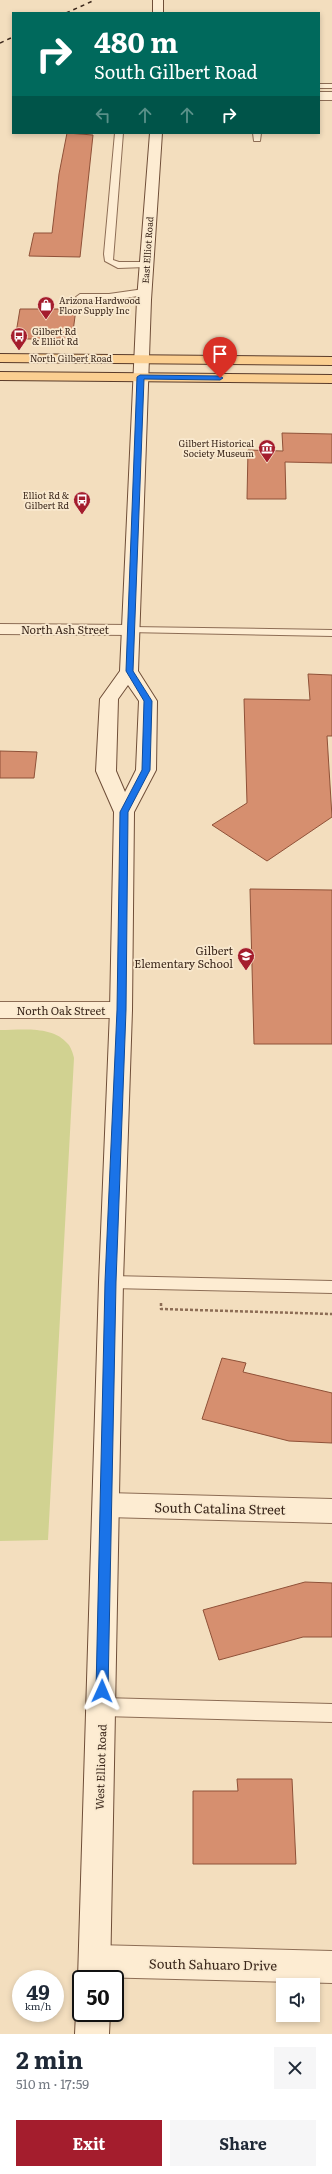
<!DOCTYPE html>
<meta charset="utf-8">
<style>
:root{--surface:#fff;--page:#f6f6f7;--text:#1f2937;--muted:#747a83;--accent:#a41d2d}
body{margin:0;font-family:Literata,serif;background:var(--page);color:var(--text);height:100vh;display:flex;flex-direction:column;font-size:15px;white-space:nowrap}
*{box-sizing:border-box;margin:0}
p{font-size:13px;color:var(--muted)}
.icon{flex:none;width:22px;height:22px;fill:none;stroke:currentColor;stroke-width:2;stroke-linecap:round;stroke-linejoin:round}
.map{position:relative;height:2034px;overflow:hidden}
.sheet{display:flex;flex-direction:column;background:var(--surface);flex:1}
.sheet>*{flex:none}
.top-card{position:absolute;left:12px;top:12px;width:308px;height:122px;border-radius:0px;box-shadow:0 2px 6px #0003;background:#00695c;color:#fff;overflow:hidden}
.buttons{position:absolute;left:276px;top:1978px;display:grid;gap:8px}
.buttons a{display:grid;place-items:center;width:44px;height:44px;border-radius:0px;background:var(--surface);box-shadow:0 2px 6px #0003;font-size:20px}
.speed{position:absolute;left:12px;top:1970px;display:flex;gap:8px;font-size:20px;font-weight:700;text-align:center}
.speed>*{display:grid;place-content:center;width:52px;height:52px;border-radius:50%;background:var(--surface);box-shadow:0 2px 6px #0003;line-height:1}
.speed small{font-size:10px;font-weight:400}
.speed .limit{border:2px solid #111;border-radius:6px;background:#fff;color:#111}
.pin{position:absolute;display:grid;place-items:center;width:34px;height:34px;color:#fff;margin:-41px -17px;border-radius:50% 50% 50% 0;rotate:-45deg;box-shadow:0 0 4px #0007}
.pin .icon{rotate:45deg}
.me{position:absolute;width:44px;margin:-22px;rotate:1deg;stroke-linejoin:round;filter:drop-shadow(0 0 3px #0008)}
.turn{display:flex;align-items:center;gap:14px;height:84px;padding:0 16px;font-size:18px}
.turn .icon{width:52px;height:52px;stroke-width:2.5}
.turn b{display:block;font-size:28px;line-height:34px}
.lanes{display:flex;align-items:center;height:38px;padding:0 16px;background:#0003;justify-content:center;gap:20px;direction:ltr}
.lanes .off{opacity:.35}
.round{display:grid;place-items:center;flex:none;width:42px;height:42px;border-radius:0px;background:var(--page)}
.headline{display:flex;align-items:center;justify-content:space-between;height:68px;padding:0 16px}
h1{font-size:24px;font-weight:700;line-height:30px}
.action{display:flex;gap:8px;margin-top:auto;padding:8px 16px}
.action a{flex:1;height:46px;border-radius:0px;background:var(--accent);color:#fff;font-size:16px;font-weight:700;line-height:46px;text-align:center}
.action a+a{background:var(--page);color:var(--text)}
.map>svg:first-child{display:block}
</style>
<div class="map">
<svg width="332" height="2034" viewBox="0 0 332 2034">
<rect width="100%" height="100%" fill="#f3debe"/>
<path fill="#d1d291" d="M0,1030C21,1030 53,1025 68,1044C71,1047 73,1054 74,1058L48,1540L0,1541Z"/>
<g fill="#d68f6f" stroke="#8f5138">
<path d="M67,133L93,135L80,257L29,256L34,233H52L59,174Z"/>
<path d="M20,309H76L72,339H15Z"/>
<path d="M282,433L332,434V463L285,462L286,499H247L248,450L283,451Z"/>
<path d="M308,674L332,675V736H327L332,817L267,861L212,825L247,803L244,699L310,700Z"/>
<path d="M0,751L37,752L34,778H0Z"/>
<path d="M250,889L332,890V1044H254Z"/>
<path d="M222,1358L246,1363L243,1372L332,1393V1443L289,1441L202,1419Z"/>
<path d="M305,1582L332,1583V1637H303L219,1660L203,1610Z"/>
<path d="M237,1779H292L296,1864H193V1791H238Z"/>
</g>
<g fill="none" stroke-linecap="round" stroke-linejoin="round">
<g stroke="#8d6d55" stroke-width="2">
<g id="lane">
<rect x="319" y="84" width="13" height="4"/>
<path d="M115,133H123L113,260L119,262H149V266L146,267L118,268L105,261L104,254Z"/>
<path d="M253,133H261L260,141H254Z"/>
<path d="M144,289L147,290V294C135,297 84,305 76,297L80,294H109Z"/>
<path d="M131,627L332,630V636L127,632L125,630L127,628Z"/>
<path d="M111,1276L332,1281V1293L111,1288L105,1287L103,1282L105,1277Z"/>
<path d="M102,1698L332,1704V1722L102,1716L95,1713L93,1707L95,1701Z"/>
</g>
</g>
<g stroke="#8d6d55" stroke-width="2">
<g id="street">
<rect x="319" y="92" width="13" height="8"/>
<path d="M0,624L131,625L137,626L140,630L137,634L131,635L0,634Z"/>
<path d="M0,1002H121L129,1004L132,1010L129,1016L121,1018H0Z"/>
<path d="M107,1493L332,1499V1523L107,1517L97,1514L93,1505L97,1496Z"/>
<path d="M95,1945L332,1951V1983L95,1977L84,1972L79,1961L84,1950Z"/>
</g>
</g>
<g stroke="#6f4e38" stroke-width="2">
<g id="secondary">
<rect x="153" y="0" width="10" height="13"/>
<path d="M150,133H162L151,300L138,671L157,701L156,770L134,812L132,1010L123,1282L110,1979H81V1987L78,1979L99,1282L110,1010L114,812L96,771L100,699L120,671L137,300ZM128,685L139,701L136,770L125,792L116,771L118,699Z"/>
<path d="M81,2002V2013H110L109,2034H75L76,2013Z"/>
</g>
</g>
<g stroke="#5a3b2a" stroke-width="2">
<g id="primary">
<path d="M0,354L332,357V365L0,362Z"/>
<path d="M0,372L332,375V383L0,380Z"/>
</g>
</g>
<path stroke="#8d6d55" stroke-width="2.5" stroke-dasharray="3 2" stroke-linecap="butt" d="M161,1303V1309L332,1314"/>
<use href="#lane" fill="#fdecd2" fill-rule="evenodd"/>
<use href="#street" fill="#fdecd2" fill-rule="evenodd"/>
<use href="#secondary" fill="#fdecd2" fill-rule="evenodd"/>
<use href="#primary" fill="#fbcf91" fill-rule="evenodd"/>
<g stroke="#3b271b" stroke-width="1.5" stroke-dasharray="4 4" stroke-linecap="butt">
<path d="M66,13L95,0"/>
<path d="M0,43L13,37"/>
</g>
</g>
<path fill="#1a73e8" stroke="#114b97" d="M140,375L220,376L223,378L220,380L144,379L133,671L152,701L150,770L128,812L126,1010L116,1282L108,1691L107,1695L102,1697L98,1695L96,1691L105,1282L117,1010L120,812L142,770L144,701L126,671L137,377Z"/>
<defs>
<g id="shop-pin" transform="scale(0.9)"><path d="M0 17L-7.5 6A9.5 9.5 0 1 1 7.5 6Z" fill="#a41d2d" stroke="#f9e9cf"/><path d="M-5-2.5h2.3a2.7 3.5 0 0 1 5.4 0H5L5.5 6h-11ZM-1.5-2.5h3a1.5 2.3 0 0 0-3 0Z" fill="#fff"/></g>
<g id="bus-pin" transform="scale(0.9)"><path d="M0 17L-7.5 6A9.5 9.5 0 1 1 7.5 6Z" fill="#a41d2d" stroke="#f9e9cf"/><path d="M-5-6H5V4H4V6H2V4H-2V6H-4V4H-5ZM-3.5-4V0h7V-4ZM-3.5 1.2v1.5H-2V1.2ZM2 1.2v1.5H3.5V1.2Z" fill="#fff"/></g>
<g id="museum-pin" transform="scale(0.9)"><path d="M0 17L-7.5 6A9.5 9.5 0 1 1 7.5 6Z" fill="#a41d2d" stroke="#f9e9cf"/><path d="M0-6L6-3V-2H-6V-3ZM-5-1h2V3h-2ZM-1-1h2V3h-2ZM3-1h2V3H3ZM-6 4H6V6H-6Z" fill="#fff"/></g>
<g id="school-pin" transform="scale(0.9)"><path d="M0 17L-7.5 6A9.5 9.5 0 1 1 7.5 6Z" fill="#a41d2d" stroke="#f9e9cf"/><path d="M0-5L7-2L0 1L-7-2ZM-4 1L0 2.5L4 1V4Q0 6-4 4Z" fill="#fff"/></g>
</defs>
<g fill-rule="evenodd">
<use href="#shop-pin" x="46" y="305"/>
<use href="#bus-pin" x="19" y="336"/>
<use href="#museum-pin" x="267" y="448"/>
<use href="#bus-pin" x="82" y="500"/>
<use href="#school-pin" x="246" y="956"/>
</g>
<g text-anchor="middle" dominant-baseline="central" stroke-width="3.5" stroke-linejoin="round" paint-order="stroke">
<g font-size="9" fill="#3b271b" stroke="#f9e9cf">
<text transform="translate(147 250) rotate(-86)">East Elliot Road</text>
<text x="71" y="358">North Gilbert Road</text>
</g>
<g font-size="9" fill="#3b271b" stroke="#f9e9cf" text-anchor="start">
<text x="59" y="300">Arizona Hardwood<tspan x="59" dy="10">Floor Supply Inc</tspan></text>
<text x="32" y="331">Gilbert Rd<tspan x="32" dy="10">&amp; Elliot Rd</tspan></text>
<text x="254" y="443" text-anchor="end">Gilbert Historical<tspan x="254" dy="10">Society Museum</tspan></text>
<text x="69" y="495" text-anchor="end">Elliot Rd &amp;<tspan x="69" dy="10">Gilbert Rd</tspan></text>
</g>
<g font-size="11" fill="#3b271b" stroke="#f9e9cf">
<text x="65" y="629">North Ash Street</text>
<text x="61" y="1010">North Oak Street</text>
<text transform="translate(100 1767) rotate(-88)">West Elliot Road</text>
</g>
<g font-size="11" fill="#3b271b" stroke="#f9e9cf" text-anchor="end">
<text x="233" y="950">Gilbert<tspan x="233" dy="13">Elementary School</tspan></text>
</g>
<g font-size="13" fill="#3b271b" stroke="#f9e9cf">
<text transform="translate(220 1508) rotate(1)">South Catalina Street</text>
<text transform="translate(213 1964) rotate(1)">South Sahuaro Drive</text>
</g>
</g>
</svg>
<div class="buttons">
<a><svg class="icon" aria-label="sound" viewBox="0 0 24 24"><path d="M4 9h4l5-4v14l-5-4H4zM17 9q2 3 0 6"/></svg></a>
</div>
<div class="speed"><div>49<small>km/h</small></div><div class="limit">50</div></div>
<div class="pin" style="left:220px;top:378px;background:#d93025"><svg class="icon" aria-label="arrive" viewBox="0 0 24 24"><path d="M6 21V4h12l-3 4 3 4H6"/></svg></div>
<svg class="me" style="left:102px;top:1691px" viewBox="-20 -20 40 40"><path d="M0-17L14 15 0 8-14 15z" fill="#1a73e8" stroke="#fff" stroke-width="4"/></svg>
<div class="top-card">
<div class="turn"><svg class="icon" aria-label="right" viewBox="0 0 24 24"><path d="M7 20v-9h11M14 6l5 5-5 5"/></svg><div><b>480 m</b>South Gilbert Road</div></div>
<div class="lanes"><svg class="icon off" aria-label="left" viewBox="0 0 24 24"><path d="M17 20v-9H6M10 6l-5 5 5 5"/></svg><svg class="icon off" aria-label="ahead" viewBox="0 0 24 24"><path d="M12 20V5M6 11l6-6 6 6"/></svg><svg class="icon off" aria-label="ahead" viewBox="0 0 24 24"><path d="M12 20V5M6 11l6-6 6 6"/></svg><svg class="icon" aria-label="right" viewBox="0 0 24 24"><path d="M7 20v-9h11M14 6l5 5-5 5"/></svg></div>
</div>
</div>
<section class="sheet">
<div class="headline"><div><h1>2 min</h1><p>510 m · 17:59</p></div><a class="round"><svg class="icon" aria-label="close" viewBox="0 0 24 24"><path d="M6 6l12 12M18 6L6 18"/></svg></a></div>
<div class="action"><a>Exit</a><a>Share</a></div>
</section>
